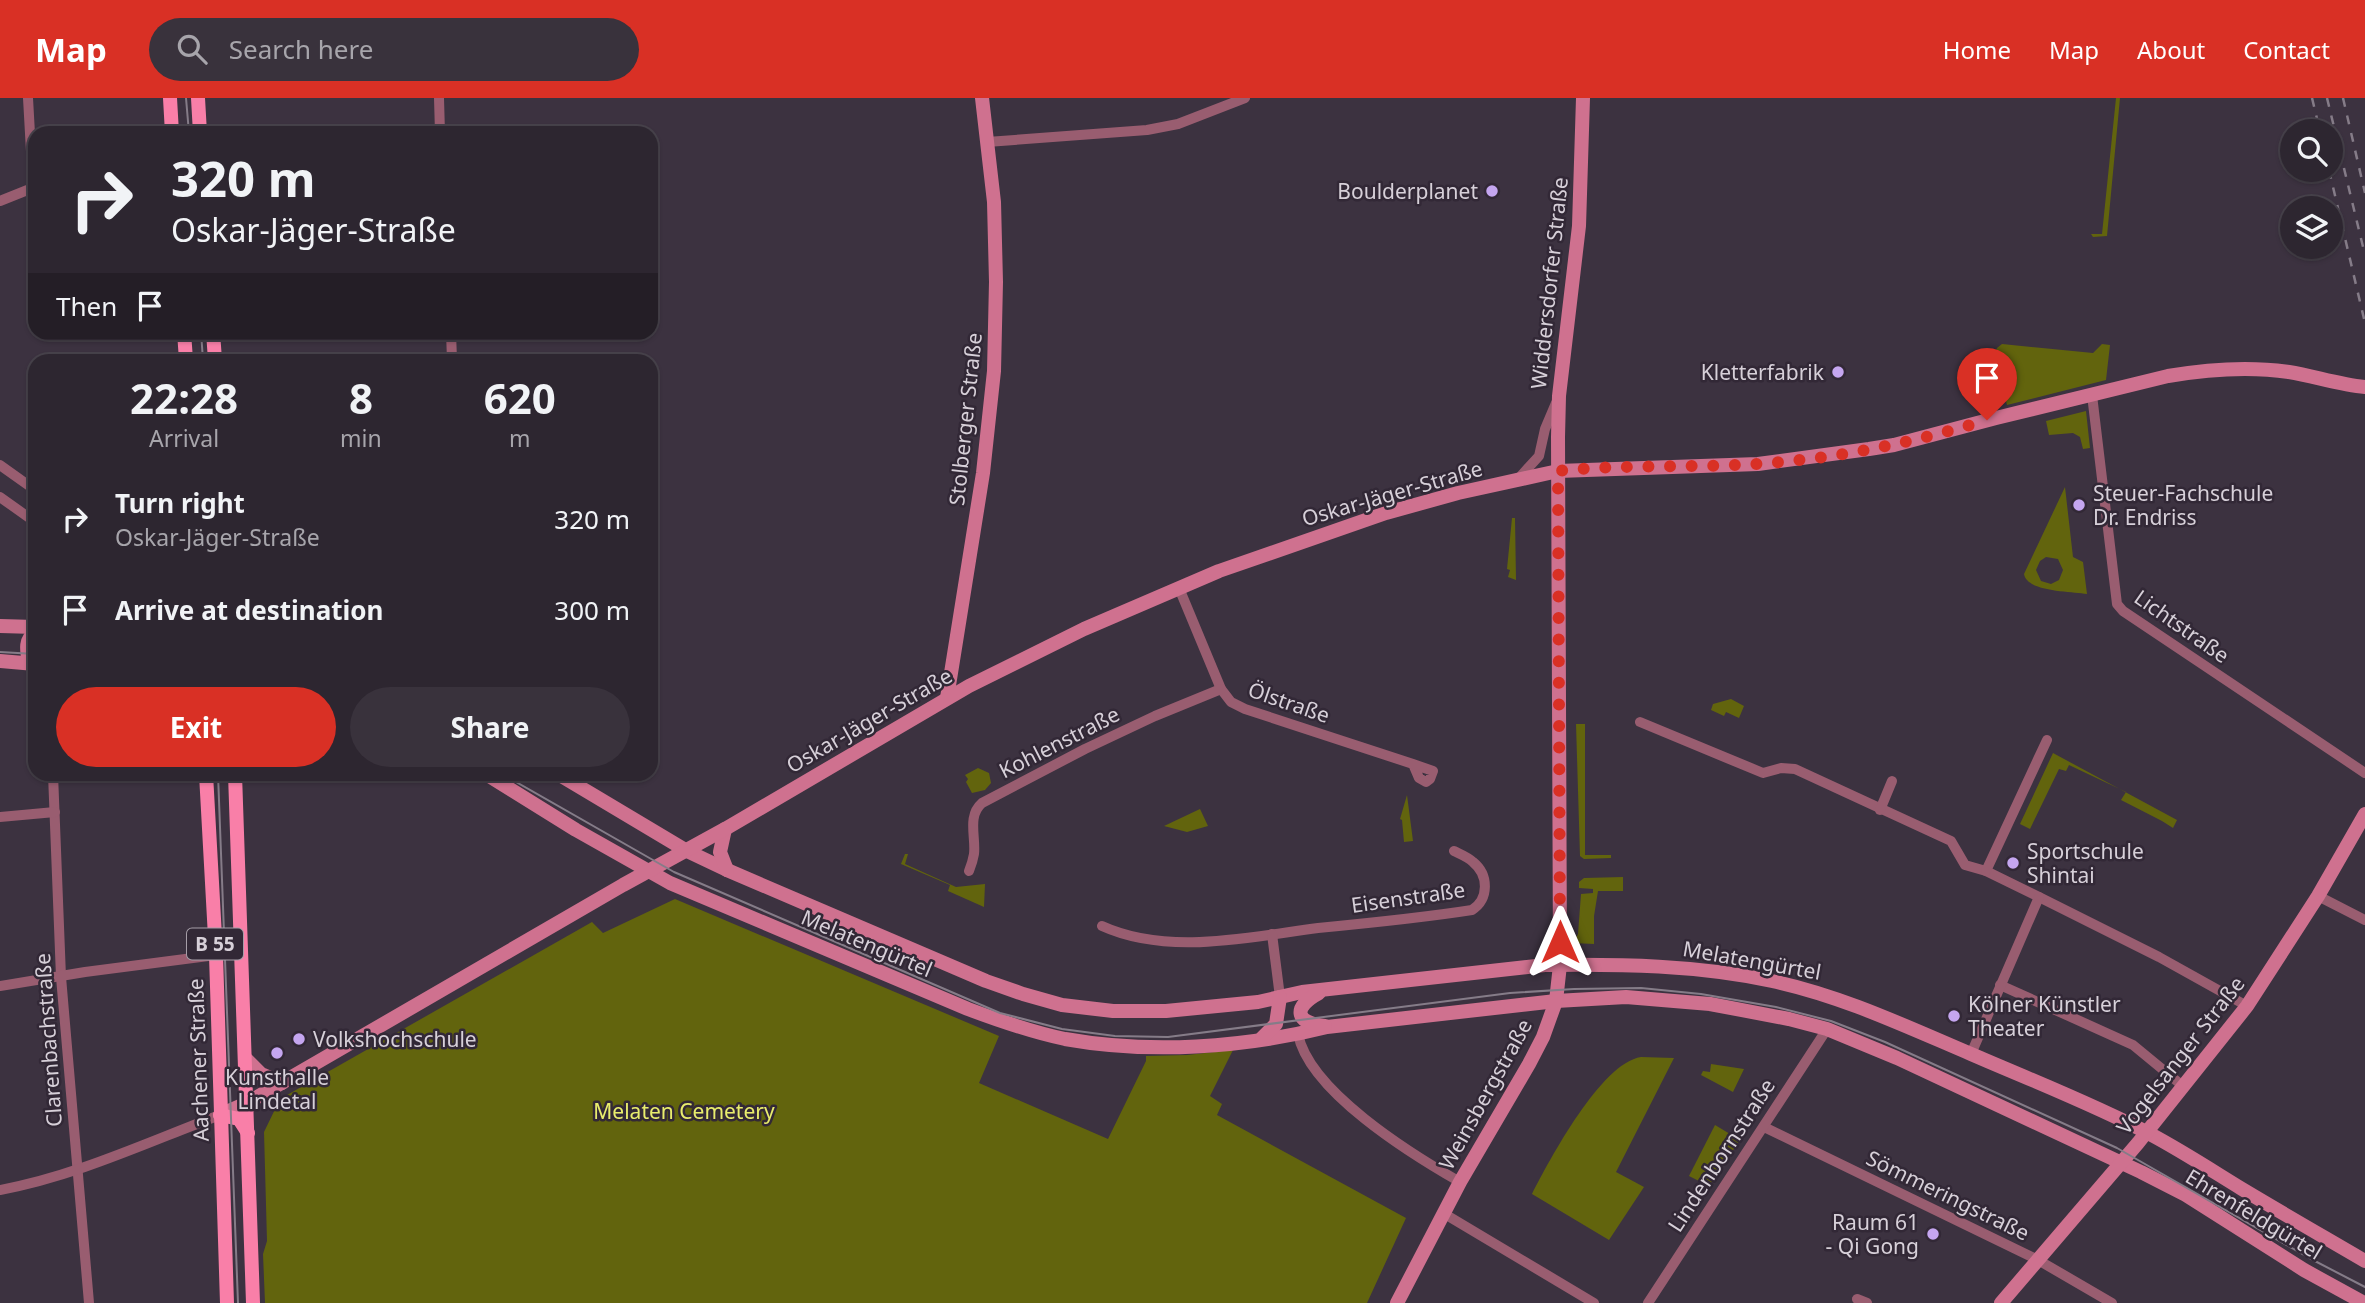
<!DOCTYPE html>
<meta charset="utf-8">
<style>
:root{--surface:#2d2630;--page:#39323c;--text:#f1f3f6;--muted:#a7a5ab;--line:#48434c;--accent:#d93025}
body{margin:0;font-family:"Noto Sans",sans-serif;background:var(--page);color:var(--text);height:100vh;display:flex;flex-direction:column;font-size:26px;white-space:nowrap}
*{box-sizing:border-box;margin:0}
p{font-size:23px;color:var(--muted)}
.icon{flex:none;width:38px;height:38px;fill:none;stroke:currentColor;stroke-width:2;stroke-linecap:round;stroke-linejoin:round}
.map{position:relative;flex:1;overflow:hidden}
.details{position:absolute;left:28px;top:256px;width:630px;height:427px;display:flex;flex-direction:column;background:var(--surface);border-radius:21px;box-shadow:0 2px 5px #0004,0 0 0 2px var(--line)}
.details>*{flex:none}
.banner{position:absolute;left:28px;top:28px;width:630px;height:214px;border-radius:21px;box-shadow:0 2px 5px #0004,0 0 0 2px var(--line);background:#2d2630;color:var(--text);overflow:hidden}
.buttons{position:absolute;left:2280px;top:21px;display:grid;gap:14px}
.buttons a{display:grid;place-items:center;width:63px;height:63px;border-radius:50%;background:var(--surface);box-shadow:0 2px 5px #0004,0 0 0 2px var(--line);font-size:35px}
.pin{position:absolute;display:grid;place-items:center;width:60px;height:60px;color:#fff;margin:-72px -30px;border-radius:50% 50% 50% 0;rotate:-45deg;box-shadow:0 0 7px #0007}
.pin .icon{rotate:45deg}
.me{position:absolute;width:77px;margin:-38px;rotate:0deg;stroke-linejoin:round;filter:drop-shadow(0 0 5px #0008)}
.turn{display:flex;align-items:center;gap:24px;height:147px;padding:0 28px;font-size:32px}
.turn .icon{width:91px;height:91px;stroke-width:2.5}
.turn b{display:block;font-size:49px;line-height:60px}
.then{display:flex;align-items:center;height:66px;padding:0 28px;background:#0003;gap:14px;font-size:26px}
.eta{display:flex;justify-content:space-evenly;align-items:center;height:119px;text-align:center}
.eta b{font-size:42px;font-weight:700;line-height:49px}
.action{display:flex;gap:14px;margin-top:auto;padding:14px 28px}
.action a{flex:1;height:80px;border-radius:42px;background:var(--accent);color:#fff;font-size:28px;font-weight:700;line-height:80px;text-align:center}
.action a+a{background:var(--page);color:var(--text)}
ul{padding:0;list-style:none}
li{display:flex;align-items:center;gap:21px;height:91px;padding:0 28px}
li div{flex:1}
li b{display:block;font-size:26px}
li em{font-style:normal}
header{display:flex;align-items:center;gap:42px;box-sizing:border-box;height:98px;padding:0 35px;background:var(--accent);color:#fff}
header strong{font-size:33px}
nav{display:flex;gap:38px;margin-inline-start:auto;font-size:24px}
.search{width:490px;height:63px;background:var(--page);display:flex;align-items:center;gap:18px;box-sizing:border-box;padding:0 24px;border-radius:38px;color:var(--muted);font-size:26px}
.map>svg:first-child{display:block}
</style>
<header>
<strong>Map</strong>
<div class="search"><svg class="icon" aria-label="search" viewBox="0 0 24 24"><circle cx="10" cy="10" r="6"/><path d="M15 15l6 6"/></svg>Search here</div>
<nav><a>Home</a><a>Map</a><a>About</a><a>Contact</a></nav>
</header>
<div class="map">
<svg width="2365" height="1205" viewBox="0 0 2365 1205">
<rect width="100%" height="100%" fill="#3c3240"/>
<g fill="#62640d" fill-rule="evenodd">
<path d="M2116,0H2120L2107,138L2093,139L2091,136H2102Z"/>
<path d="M2002,246L2093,255L2102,246L2110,247L2106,282L2007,307L1994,257L1997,250Z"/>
<path d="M2086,313L2090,350L2083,351L2080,339L2073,335L2049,337L2046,323Z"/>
<path d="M2065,389L2073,459L2083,464L2087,496C2070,493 2027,494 2024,476ZM2046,459L2058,461L2063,472L2059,482L2051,486L2041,483L2036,472L2040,463Z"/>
<path d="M1512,420H1515L1516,482L1508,479L1510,472L1507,471Z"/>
<path d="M1731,601L1744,608L1739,620L1726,614L1724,618L1711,612L1713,606Z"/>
<path d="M1576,626H1585V757H1611V760L1584,761L1580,758Z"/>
<path d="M2053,655L2177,722L2173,730L2162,723L2121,702L2126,694L2069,667L2066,673L2059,671L2030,731L2020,726Z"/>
<path d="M978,670L989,675L991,685L985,692L972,695L966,684L968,681L965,677Z"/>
<path d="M1407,697L1413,743L1404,744L1402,722L1400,721Z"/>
<path d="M1200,711L1208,728L1187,734L1164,728Z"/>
<path d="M905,756H908L905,766L956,789L985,786L984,809L948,793L950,787L901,766Z"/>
<path d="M1623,779V793H1598L1594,818V846L1573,845L1578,836L1581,796L1593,795V791L1579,790V784L1584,780Z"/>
<path d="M675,801L999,938L979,985L1108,1041L1146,963V958L1187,957L1233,952L1210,998L1222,1006L1217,1017L1406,1120L1367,1205H265L263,1156L267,1143L264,1034L280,1001L592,824L603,835Z"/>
<path d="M1641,959L1674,960L1616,1074L1644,1089L1609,1142L1532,1096C1550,1061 1601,965 1641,959Z"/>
<path d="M1711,966L1744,971L1733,994L1701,977L1703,973L1710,974Z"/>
<path d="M1715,1027L1740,1042L1709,1088L1689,1078Z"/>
</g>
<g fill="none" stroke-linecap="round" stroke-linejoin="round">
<g stroke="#995d70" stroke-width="10">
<path d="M28,0L33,89"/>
<path d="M439,0L440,35"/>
<path d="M987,44L1147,32L1178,26L1245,0"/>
<path d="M0,103L35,89"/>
<path d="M451,234L452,262"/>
<path d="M2092,297L2117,506L2123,513L2365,675"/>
<path d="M0,367L35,392"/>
<path d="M1519,380L1539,358L1545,331L1556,305"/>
<path d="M0,399L35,424"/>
<path d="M1179,490L1221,591L1231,604L1245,611L1413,666L1433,673L1430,681L1426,684L1419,680L1413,666"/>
<path d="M1640,624L1763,675L1781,670L1795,671L1951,743L1965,767L1986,773L2039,799L2159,859L2247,908"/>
<path d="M53,676L61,879L89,1205"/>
<path d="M1880,712L1892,683"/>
<path d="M0,719L55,714"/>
<path d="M969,773C971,768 973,762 974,756C976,739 967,718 982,705L1085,651L1155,618L1221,591"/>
<path d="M1986,773L2047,642"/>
<path d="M2318,798L2365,822"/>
<path d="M1102,828C1168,858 1249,839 1318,830C1370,825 1421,820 1472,812C1489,801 1489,777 1473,764C1468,759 1460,756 1454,753"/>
<path d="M1272,836L1280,899"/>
<path d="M2000,887L2133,947L2184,989"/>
<path d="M0,888L85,874L216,857"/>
<path d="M1298,936C1309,993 1411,1056 1460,1084"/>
<path d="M1971,956L2039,799"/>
<path d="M1764,1029L2038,1162L2112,1205"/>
<path d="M0,1092C76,1078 148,1044 220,1017"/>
<path d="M1443,1115L1594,1205"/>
<path d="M1857,1201L1867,1205"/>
<path d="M1648,1205L1827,931"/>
</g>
<g stroke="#cf718f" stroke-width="14">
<path d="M0,528L35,529"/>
<path d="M0,563L35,566"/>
<path d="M29,565C27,553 24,542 35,535"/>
<path d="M947,600L983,375L994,273L996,184L994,104L982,0"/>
<path d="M486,676L576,732L670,785L968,911C1000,923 1031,934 1065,941C1149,956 1244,950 1327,929L1556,903L1626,899L1710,906L1789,921L1827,931L1897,960L2141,1074L2186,1097L2304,1172L2364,1205"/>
<path d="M558,676L687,753L727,772L986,883L1023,896L1062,907L1113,913H1166L1258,904L1302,894L1545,867C1621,866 1697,867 1772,883C1842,898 1905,928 1971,956C2031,982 2093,1006 2150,1036C2182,1053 2211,1072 2242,1091C2282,1115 2324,1139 2365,1163"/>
<path d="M725,731L720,754L727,772"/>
<path d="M1319,895C1293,909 1294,925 1325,928"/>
<path d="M1262,940L1276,926L1280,899"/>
<path d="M245,960L261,976L282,985"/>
<path d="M220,1017L247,1005L623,787L725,731L969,588L1084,531L1219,473L1386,415L1458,395L1558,373L1758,366L1869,351L1894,347L1996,320L2168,278C2209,271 2248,268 2289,274C2314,278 2340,287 2365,289"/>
<path d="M1397,1205L1460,1084L1529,966L1543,939L1556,903L1560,867L1558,339L1559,298L1579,128L1583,0"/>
<path d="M2001,1205L2138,1045L2247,908L2318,798L2365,716"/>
</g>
<g stroke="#f97fa8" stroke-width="14">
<path d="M170,0L172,35"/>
<path d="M198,0L200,35"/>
<path d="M184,234L186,262"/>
<path d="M213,234L215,262"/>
<path d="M206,676L216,857L227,1205"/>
<path d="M235,676L253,1205"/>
<path d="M220,1017L239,1021L248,1035"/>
</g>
<g stroke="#857c88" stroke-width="2">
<path d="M186,0L189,35"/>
<path d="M201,234L203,262"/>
<path d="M0,554L35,556"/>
<path d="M218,676L238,1205"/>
<path d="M502,676L674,774L1000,915L1062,931L1115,938L1168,939L1510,895L1574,891L1641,890L1701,896L1776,909L1831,923L1885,944L2117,1050L2311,1161L2365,1189"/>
</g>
<g stroke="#857c88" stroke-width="2.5" stroke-dasharray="9 9" stroke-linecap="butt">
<path d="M2312,0L2320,33"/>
<path d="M2327,0L2365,157"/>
<path d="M2343,0L2365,95"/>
<path d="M2329,72L2365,225"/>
</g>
</g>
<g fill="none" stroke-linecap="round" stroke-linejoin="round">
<path stroke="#d93025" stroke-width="12" stroke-dasharray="0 21.6" d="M1560,844L1558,373C1623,366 1690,370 1756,366C1834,361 1912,345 1987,322"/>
</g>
<g fill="#c5a6f0" stroke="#322836" stroke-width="2.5">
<circle cx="1492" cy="93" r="7"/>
<circle cx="1838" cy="274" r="7"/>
<circle cx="2079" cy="407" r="7"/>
<circle cx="2013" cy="765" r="7"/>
<circle cx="1954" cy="918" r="7"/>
<circle cx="299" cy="941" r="7"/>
<circle cx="277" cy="955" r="7"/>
<circle cx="1933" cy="1136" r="7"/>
</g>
<g text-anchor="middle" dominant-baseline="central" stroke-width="5" stroke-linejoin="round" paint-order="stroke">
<rect fill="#322836" stroke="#a69ea8" stroke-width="2" x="187" y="830.5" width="56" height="31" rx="5"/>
<g font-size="19" font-weight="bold" fill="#d7d0d9">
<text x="215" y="846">B 55</text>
</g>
<g font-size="21" fill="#d7d0d9" stroke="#322836" text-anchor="start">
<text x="1478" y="93" text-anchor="end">Boulderplanet</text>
<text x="1824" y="274" text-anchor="end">Kletterfabrik</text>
<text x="2093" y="395">Steuer-Fachschule<tspan x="2093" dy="24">Dr. Endriss</tspan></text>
<text x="2027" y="753">Sportschule<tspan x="2027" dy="24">Shintai</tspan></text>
<text x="1968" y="906">Kölner Künstler<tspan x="1968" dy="24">Theater</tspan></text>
<text x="313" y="941">Volkshochschule</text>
<text x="277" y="979" text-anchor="middle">Kunsthalle<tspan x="277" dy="24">Lindetal</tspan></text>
<text x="1919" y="1124" text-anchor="end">Raum 61<tspan x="1919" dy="24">- Qi Gong</tspan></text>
</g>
<g font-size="21" fill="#d7d0d9" stroke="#322836">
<text transform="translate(1549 185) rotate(-84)">Widdersdorfer Straße</text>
<text transform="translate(965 321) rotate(-84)">Stolberger Straße</text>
<text transform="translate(1392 395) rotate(-16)">Oskar-Jäger-Straße</text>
<text transform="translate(2182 528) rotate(35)">Lichtstraße</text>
<text transform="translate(1289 604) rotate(19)">Ölstraße</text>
<text transform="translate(869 622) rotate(-30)">Oskar-Jäger-Straße</text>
<text transform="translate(1059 644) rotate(-27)">Kohlenstraße</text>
<text transform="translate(1408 799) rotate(-8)">Eisenstraße</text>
<text transform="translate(867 845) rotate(23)">Melatengürtel</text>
<text transform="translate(1752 862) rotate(10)">Melatengürtel</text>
<text transform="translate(48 942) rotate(-94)">Clarenbachstraße</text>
<text transform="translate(2180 957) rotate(-52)">Vogelsanger Straße</text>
<text transform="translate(198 962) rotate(-92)">Aachener Straße</text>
<text transform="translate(1485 996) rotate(-61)">Weinsbergstraße</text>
<text transform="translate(1721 1057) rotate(-57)">Lindenbornstraße</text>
<text transform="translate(1948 1097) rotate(26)">Sömmeringstraße</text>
<text transform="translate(2254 1116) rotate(31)">Ehrenfeldgürtel</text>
</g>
<g font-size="21" fill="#e9ed6d" stroke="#322836">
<text x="684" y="1013">Melaten Cemetery</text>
</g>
</g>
</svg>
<div class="buttons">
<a><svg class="icon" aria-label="search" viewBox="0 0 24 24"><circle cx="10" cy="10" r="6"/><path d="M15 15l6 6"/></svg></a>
<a><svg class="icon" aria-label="layers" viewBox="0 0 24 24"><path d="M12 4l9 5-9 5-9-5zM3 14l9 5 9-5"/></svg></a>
</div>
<div class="pin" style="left:1987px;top:322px;background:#d93025"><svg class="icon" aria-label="arrive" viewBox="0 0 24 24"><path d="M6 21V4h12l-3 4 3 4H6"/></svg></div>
<svg class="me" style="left:1560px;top:844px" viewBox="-20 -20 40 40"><path d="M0-17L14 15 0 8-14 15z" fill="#d93025" stroke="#fff" stroke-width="4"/></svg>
<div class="banner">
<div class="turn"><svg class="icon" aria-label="right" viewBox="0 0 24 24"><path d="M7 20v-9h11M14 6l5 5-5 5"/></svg><div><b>320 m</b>Oskar-Jäger-Straße</div></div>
<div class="then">Then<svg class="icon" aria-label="arrive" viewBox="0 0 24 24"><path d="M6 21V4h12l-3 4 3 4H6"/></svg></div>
</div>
<section class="details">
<div class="eta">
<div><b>22:28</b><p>Arrival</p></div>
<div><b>8</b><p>min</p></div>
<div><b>620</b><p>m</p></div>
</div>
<ul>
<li><svg class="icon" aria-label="right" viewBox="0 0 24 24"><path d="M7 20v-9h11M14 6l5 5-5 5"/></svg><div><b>Turn right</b><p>Oskar-Jäger-Straße</p></div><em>320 m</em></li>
<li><svg class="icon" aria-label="arrive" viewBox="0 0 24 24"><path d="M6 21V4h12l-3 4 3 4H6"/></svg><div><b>Arrive at destination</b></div><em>300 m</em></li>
</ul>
<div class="action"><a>Exit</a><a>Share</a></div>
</section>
</div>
